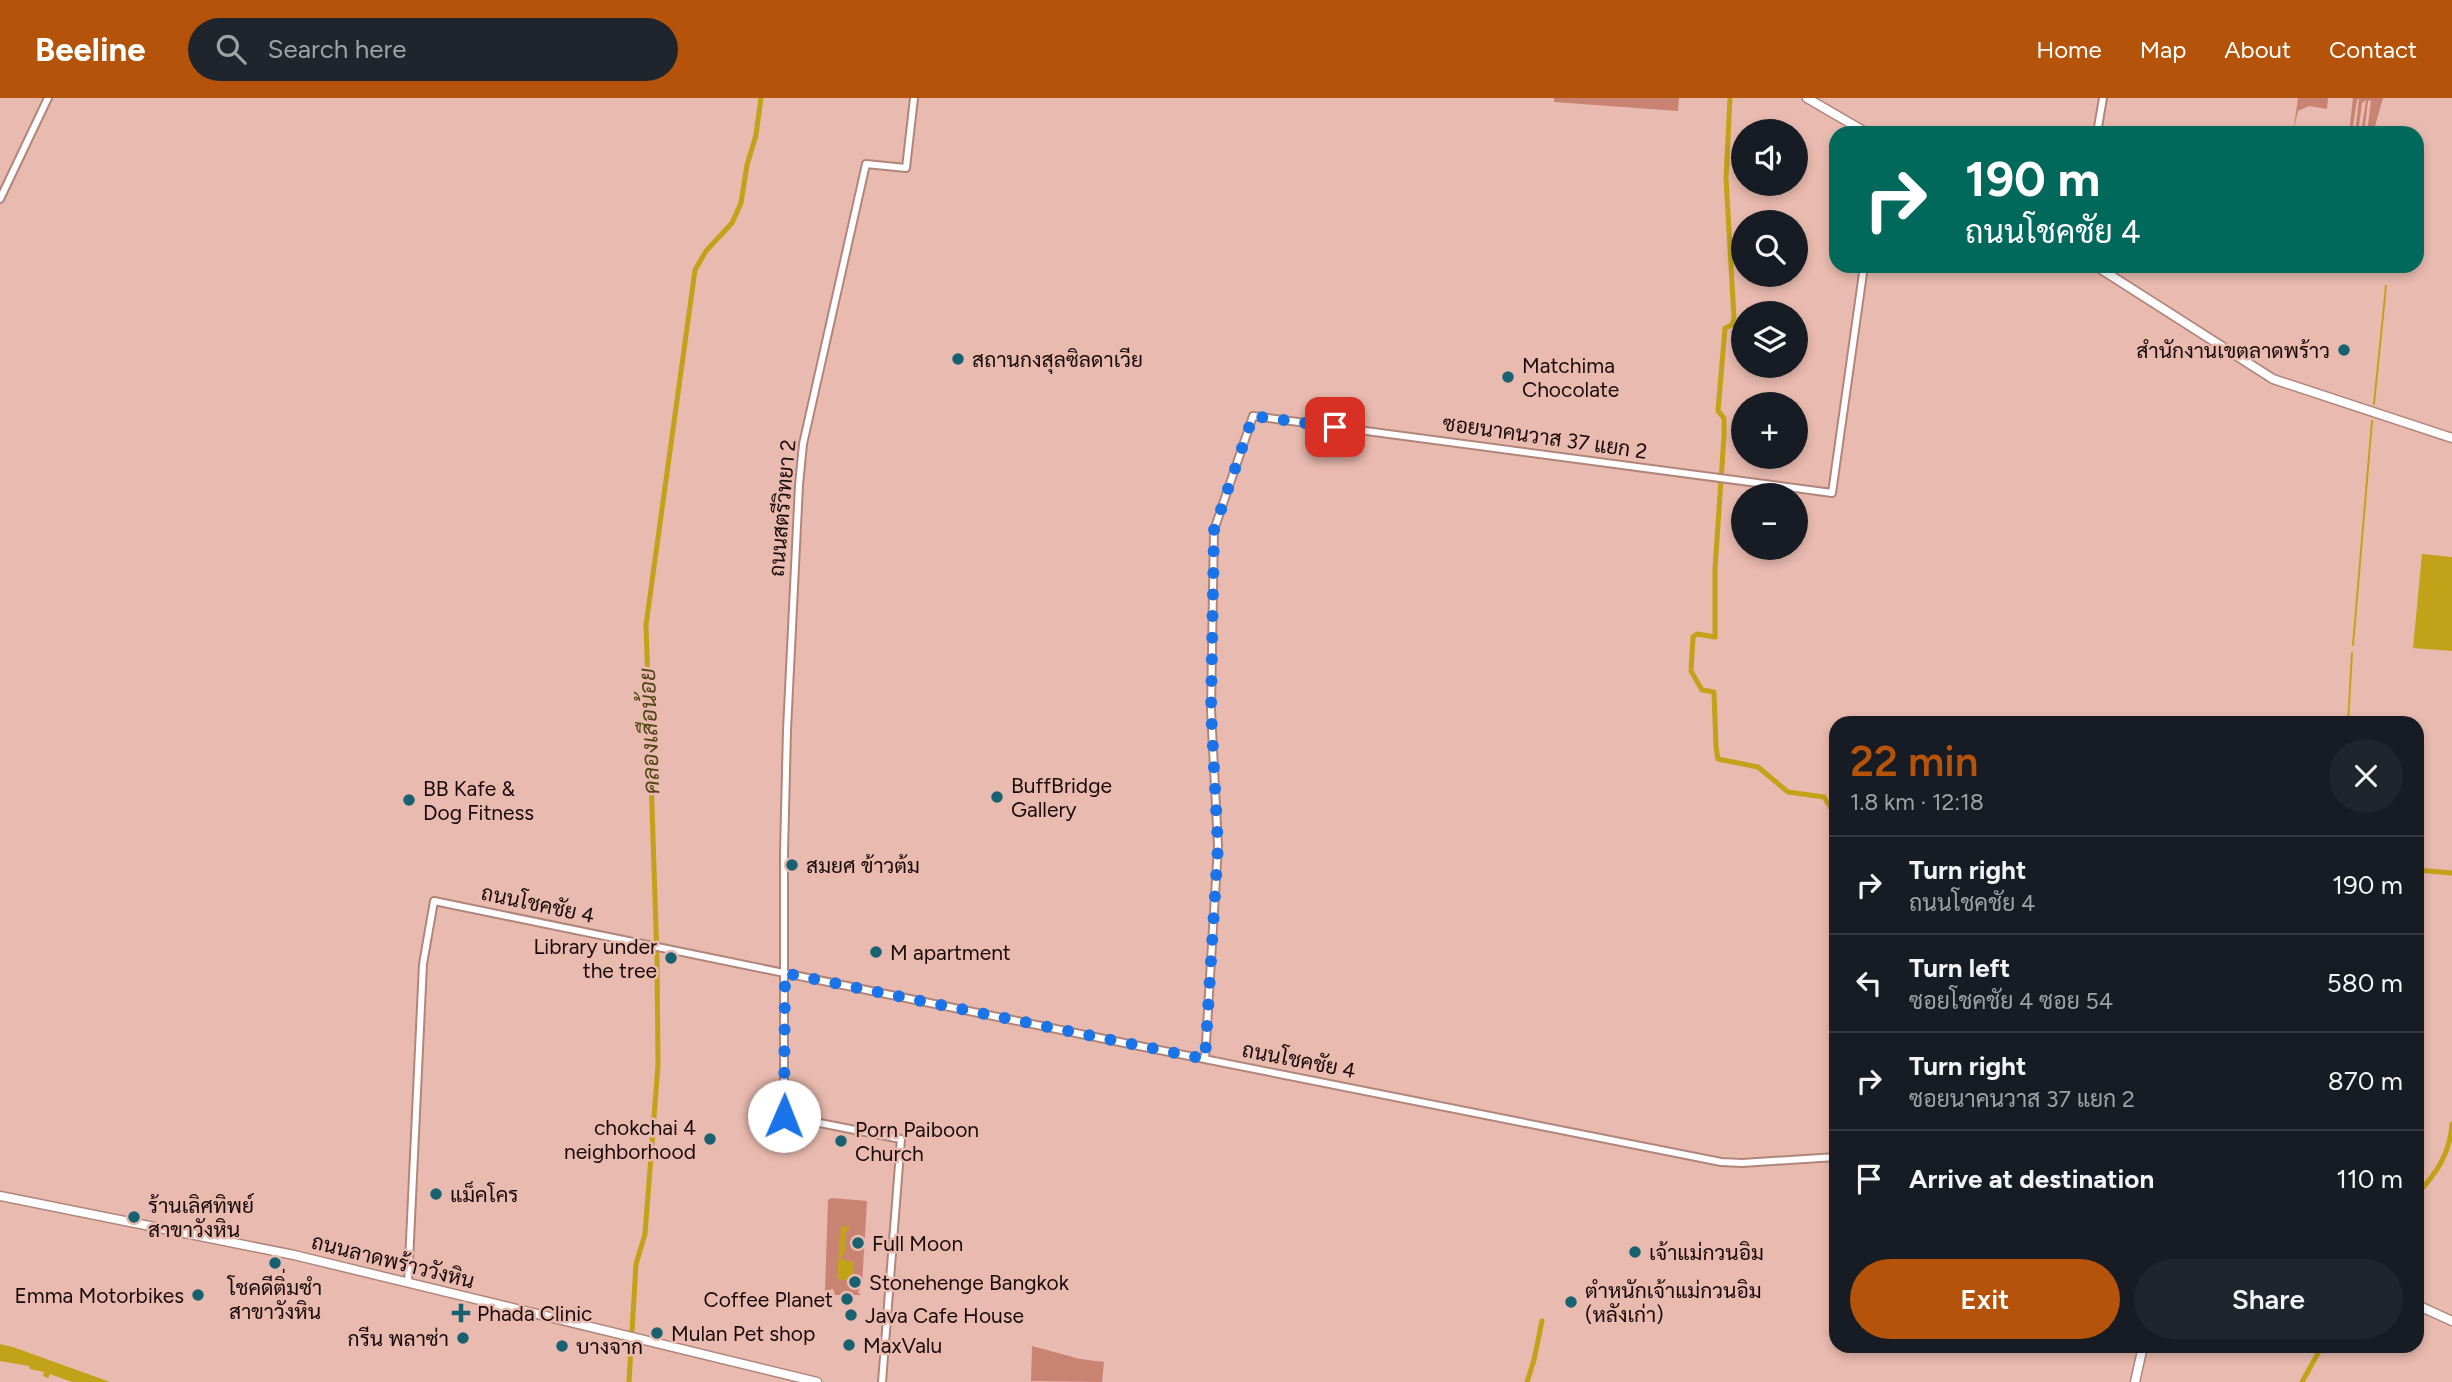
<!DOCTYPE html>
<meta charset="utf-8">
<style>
:root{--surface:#171b24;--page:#20242c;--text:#f1f3f6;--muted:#9ea1a6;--line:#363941;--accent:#b45309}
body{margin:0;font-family:Figtree,Sarabun,sans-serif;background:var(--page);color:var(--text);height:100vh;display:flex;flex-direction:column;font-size:26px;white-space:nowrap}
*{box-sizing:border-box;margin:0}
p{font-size:23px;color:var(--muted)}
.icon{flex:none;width:38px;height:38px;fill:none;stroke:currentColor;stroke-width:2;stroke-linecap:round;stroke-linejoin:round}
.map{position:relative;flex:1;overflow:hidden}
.sheet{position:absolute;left:1829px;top:618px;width:595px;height:637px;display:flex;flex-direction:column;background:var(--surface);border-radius:21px;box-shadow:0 4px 10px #0003}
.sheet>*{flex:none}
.banner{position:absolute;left:1829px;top:28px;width:595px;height:147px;border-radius:21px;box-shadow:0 4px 10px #0003;background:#00695c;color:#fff;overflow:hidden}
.fabs{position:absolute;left:1731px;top:21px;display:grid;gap:14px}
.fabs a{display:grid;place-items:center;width:77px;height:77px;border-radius:50%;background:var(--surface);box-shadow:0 4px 10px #0003;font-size:35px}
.pin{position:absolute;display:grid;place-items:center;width:60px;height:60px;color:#fff;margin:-30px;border-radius:14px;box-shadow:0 4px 10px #0006}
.me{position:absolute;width:77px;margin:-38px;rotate:1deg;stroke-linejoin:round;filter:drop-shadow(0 0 5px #0008)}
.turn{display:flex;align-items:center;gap:24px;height:147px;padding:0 21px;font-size:32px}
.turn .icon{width:91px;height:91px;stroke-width:2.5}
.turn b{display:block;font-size:49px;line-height:60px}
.round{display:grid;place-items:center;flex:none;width:74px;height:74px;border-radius:37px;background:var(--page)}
.headline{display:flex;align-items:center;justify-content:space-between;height:119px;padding:0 21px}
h1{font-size:42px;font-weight:600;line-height:52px;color:var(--accent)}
.button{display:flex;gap:14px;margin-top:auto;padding:14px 21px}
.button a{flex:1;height:80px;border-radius:42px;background:var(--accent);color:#fff;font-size:28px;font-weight:600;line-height:80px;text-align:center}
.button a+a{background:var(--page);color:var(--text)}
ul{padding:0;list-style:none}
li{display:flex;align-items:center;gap:21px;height:98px;padding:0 21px;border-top:2px solid var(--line)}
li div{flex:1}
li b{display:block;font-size:26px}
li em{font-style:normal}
header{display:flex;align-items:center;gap:42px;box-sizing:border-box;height:98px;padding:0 35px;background:var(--accent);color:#fff}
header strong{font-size:33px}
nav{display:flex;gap:38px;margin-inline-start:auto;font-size:24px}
.search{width:490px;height:63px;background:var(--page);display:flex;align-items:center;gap:18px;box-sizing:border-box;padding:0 24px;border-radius:38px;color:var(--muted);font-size:26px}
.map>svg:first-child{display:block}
</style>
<header>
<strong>Beeline</strong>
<div class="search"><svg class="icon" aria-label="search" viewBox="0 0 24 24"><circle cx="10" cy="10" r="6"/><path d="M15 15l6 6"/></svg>Search here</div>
<nav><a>Home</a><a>Map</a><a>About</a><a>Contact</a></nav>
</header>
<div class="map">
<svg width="2452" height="1284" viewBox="0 0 2452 1284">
<rect width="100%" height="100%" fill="#e9baaf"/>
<g fill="#c98373">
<path d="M1554,0H1679L1678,13L1554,4Z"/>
<path d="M2298,0H2328L2327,11L2309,8L2298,13L2293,35Z"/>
<path d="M2353,0H2383L2373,35H2367L2371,2L2368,3L2364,35H2361L2366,2L2362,5L2358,35H2355L2359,1L2357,2L2352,35H2349Z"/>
<path d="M832,1100L867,1103L862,1187L858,1194L861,1197H835L833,1191L825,1193L828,1102Z"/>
<path d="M1032,1248L1080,1261L1104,1264L1102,1284L1031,1283Z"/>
</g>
<g fill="#c2a218">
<path d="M2422,456L2452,459V553L2413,550Z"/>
<path d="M841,1128L850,1129L846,1135V1153L840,1161L854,1164L853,1182H841L837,1179Z"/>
<path d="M0,1246L13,1249L110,1284H72L50,1276L48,1280L43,1278L44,1274L30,1271L29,1268L0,1263Z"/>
</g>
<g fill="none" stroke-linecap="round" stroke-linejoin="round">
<g stroke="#c2a218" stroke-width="2">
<path d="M2374,306L2386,188"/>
<path d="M2353,547L2372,323"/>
<path d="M2348,625L2352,555"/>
</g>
<g stroke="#c2a218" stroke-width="5">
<path d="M1730,0L1726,80L1734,220L1732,227L1725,230L1718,313L1724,320V338L1715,471V539L1697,536L1693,539L1691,573L1702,592L1714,594L1716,649L1718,661L1758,669L1788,694L1824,699L1836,718"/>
<path d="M2417,772L2452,775"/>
<path d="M2417,1096C2437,1075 2450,1055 2452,1026"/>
<path d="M629,1284L636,1166L645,1136L658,967L657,861L646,527L695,172L706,153L732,125L741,105L747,67L756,37L761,0"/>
<path d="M1527,1284L1534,1262L1542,1223"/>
<path d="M2302,1284L2322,1248"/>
</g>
<g stroke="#b1857a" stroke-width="10">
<g id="minor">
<path d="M2097,35L2103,0"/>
<path d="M0,101L48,0"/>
<path d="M1205,961L1218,748L1211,612L1214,432L1253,318L1832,395L1864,168"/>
<path d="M408,1185L423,866L434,803L1134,947L1721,1064L1742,1065L1836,1059"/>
<path d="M882,1284L901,1041L784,1018V755L787,632L799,387L803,346L866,66L906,70L914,0"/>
</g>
</g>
<g stroke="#b1857a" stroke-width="11">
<g id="major">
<path d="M1807,0L1867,35"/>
<path d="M2096,168L2273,281L2452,340"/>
<path d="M0,1098L294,1157L817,1284"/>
<path d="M2417,1207L2452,1223"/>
<path d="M2135,1284L2143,1248"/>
</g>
</g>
<use href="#minor" stroke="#fff" stroke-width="6"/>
<use href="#major" stroke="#fff" stroke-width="8"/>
</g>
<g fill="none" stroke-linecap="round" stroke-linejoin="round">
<path stroke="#1a73e8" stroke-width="12" stroke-dasharray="0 21.6" d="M784,1018L785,875L1205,961L1218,748L1211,612L1214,432L1253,318L1335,329"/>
</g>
<g fill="#186170" stroke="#e9baaf" stroke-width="2.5">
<circle cx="2344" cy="252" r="7"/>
<circle cx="958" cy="261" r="7"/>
<circle cx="1508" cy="279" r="7"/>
<circle cx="997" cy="699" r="7"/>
<circle cx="409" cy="702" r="7"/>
<circle cx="792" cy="767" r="7"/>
<circle cx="876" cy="854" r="7"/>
<circle cx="671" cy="860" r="7"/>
<circle cx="710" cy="1041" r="7"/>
<circle cx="841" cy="1043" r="7"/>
<circle cx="436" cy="1096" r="7"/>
<circle cx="134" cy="1119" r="7"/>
<circle cx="858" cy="1145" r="7"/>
<circle cx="1635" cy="1154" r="7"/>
<circle cx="275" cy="1165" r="7"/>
<circle cx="855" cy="1184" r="7"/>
<circle cx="198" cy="1197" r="7"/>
<circle cx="847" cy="1201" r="7"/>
<circle cx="1571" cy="1204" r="7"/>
<path d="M457.5 1204.5h7v7h7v7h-7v7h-7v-7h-7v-7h7z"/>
<circle cx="851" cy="1217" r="7"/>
<circle cx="657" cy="1235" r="7"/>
<circle cx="463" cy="1240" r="7"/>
<circle cx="849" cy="1247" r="7"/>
<circle cx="562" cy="1248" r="7"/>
</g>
<g text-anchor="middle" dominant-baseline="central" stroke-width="5" stroke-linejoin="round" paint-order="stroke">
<g font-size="21" fill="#1a0a07" stroke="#e9baaf" text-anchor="start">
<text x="2330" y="252" text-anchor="end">สำนักงานเขตลาดพร้าว</text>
<text x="972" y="261">สถานกงสุลซิลดาเวีย</text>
<text x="1522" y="267">Matchima<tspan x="1522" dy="24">Chocolate</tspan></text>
<text x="1011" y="687">BuffBridge<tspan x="1011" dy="24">Gallery</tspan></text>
<text x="423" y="690">BB Kafe &amp;<tspan x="423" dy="24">Dog Fitness</tspan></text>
<text x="806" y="767">สมยศ ข้าวต้ม</text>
<text x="657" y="848" text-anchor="end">Library under<tspan x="657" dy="24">the tree</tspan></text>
<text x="890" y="854">M apartment</text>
<text x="696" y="1029" text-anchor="end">chokchai 4<tspan x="696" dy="24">neighborhood</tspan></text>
<text x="855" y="1031">Porn Paiboon<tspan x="855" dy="24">Church</tspan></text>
<text x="450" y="1096">แม็คโคร</text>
<text x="148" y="1107">ร้านเลิศทิพย์<tspan x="148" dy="24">สาขาวังหิน</tspan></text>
<text x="872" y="1145">Full Moon</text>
<text x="1649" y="1154">เจ้าแม่กวนอิม</text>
<text x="869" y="1184">Stonehenge Bangkok</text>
<text x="275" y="1189" text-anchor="middle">โชคดีติ่มซำ<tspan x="275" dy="24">สาขาวังหิน</tspan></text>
<text x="1585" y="1192">ตำหนักเจ้าแม่กวนอิม<tspan x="1585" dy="24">(หลังเก่า)</tspan></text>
<text x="184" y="1197" text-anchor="end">Emma Motorbikes</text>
<text x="833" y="1201" text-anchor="end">Coffee Planet</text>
<text x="477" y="1215">Phada Clinic</text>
<text x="865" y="1217">Java Cafe House</text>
<text x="671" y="1235">Mulan Pet shop</text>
<text x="449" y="1240" text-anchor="end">กรีน พลาซ่า</text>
<text x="863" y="1247">MaxValu</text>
<text x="576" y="1248">บางจาก</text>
</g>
<g font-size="21" fill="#1a0a07" stroke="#e9baaf">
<text transform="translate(1545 339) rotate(8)">ซอยนาคนวาส 37 แยก 2</text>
<text transform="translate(782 410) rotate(-85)">ถนนสตรีวิทยา 2</text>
<text transform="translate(538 806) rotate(12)">ถนนโชคชัย 4</text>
<text transform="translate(1299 962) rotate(11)">ถนนโชคชัย 4</text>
<text transform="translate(393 1163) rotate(14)">ถนนลาดพร้าววังหิน</text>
</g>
<g font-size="23" font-style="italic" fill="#534614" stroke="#e9baaf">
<text transform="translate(649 633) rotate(-92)">คลองเสือน้อย</text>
</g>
</g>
</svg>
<div class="fabs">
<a><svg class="icon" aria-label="sound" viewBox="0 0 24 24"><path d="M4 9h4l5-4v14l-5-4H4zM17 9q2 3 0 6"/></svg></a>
<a><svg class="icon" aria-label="search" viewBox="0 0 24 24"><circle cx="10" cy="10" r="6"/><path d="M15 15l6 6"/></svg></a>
<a><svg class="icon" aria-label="layers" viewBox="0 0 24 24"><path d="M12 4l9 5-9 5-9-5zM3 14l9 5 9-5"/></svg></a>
<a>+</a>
<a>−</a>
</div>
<div class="pin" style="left:1335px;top:329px;background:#d93025"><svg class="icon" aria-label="arrive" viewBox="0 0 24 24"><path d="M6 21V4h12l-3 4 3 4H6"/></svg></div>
<svg class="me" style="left:784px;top:1018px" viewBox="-20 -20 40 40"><circle r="19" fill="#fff"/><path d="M0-13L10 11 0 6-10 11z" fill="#1a73e8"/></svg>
<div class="banner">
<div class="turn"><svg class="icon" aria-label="right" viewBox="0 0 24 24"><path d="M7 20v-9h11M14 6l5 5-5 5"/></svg><div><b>190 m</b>ถนนโชคชัย 4</div></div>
</div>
<section class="sheet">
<div class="headline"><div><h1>22 min</h1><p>1.8 km · 12:18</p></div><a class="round"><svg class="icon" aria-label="close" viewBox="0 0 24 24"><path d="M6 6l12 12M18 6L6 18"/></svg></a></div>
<ul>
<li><svg class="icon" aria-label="right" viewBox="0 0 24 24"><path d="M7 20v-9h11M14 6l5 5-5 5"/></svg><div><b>Turn right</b><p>ถนนโชคชัย 4</p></div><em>190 m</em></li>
<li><svg class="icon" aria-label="left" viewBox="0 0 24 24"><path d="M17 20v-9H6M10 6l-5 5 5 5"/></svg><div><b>Turn left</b><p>ซอยโชคชัย 4 ซอย 54</p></div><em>580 m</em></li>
<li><svg class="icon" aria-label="right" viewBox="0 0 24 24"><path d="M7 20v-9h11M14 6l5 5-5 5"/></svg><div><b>Turn right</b><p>ซอยนาคนวาส 37 แยก 2</p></div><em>870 m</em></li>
<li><svg class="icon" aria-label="arrive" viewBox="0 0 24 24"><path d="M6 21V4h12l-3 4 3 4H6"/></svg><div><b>Arrive at destination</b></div><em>110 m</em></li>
</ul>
<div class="button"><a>Exit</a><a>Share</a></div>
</section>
</div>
